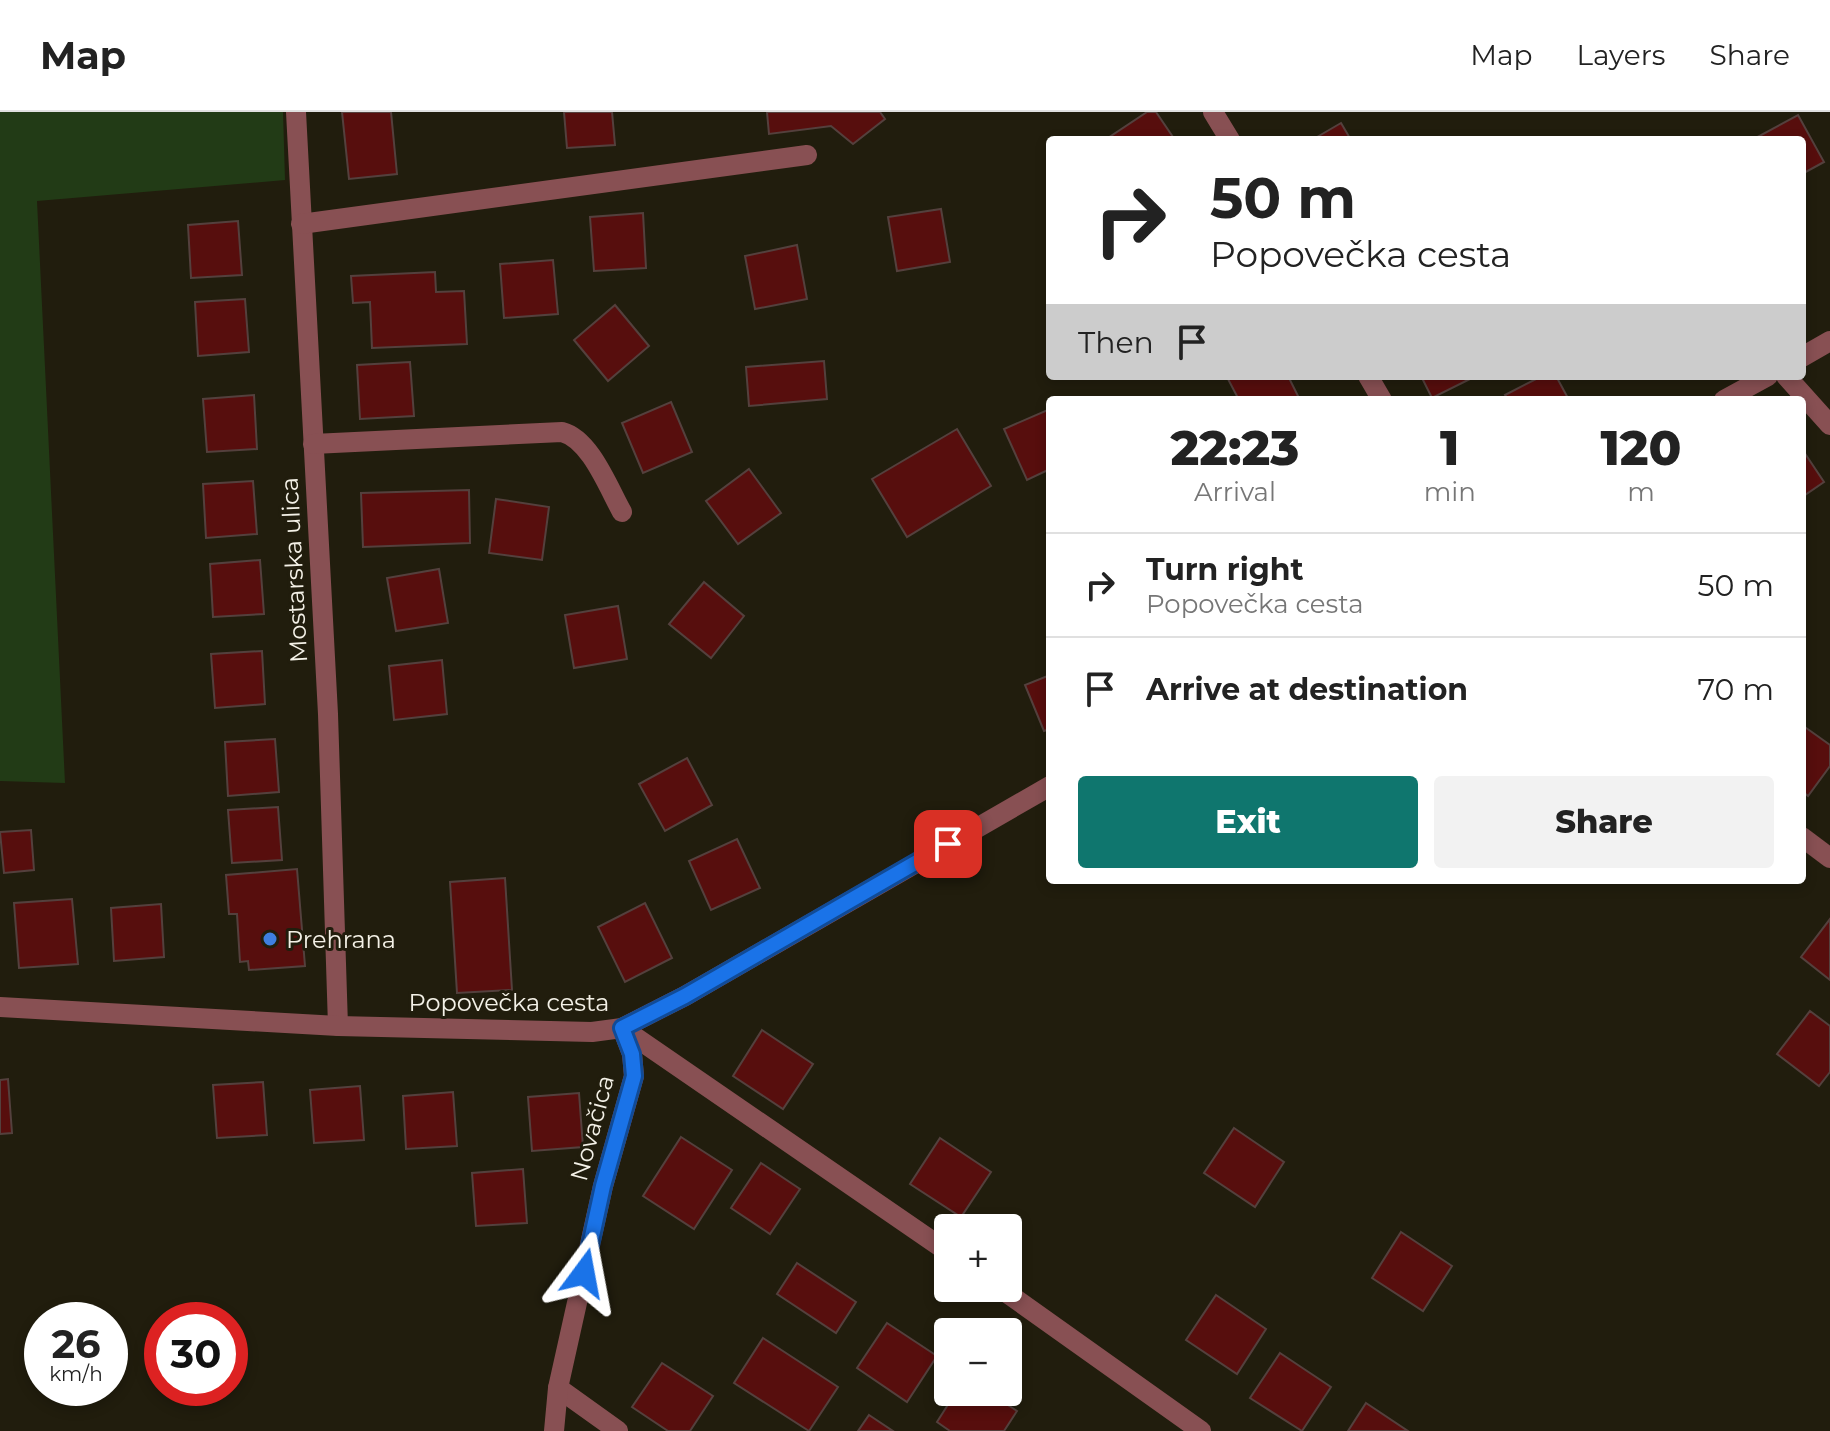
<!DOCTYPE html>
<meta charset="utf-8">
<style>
:root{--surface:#fff;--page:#f2f2f2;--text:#222;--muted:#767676;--line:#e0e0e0;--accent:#0f766e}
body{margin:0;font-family:Montserrat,sans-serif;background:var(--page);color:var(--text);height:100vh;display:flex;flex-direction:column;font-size:30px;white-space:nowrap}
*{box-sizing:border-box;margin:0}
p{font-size:26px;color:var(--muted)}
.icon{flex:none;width:44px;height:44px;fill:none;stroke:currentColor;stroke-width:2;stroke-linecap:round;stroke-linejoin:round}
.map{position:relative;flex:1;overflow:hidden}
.details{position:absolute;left:1046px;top:284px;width:760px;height:488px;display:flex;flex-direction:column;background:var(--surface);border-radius:8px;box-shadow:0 4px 12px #0003}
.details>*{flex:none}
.banner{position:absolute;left:1046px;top:24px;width:760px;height:244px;border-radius:8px;box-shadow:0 4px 12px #0003;background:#fff;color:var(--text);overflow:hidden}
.fabs{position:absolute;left:934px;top:1102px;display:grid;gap:16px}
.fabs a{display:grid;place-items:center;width:88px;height:88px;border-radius:8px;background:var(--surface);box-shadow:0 4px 12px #0003;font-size:40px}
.speed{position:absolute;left:24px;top:1190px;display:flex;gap:16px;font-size:40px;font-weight:700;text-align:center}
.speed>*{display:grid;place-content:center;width:104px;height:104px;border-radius:50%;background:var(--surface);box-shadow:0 4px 12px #0003;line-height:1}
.speed small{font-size:20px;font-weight:400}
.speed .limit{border:12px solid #d22;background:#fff;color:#111}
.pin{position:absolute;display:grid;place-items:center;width:68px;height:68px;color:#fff;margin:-34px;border-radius:16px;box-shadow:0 4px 12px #0006}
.me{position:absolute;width:88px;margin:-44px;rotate:13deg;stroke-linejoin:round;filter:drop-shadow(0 0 6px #0008)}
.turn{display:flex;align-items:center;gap:28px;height:168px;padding:0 32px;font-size:36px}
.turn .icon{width:104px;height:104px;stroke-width:2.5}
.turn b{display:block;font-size:56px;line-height:68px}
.then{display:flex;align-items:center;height:76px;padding:0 32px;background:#0003;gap:16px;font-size:30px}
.eta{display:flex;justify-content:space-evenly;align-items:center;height:136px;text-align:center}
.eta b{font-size:48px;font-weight:800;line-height:56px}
.cta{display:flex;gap:16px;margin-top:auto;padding:16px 32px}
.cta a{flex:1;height:92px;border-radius:8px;background:var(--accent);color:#fff;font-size:32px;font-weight:800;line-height:92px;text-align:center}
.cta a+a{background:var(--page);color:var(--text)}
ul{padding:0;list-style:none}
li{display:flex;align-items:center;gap:24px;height:104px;padding:0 32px;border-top:2px solid var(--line)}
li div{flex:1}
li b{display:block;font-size:30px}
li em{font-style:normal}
header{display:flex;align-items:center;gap:48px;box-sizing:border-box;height:112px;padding:0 40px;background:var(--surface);border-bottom:2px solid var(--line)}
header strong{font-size:38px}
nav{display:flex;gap:44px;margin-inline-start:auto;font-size:28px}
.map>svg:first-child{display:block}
</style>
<header>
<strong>Map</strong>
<nav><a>Map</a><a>Layers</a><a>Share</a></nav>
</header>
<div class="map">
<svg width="1830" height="1319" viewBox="0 0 1830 1319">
<rect width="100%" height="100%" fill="#211d0d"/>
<path fill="#223b16" d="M0,0H283L285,68L37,89L65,671L0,669Z"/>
<g fill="#570e0d" stroke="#54403d" stroke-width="2">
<path d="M342,0H391L397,62L349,67Z"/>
<path d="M564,0H612L615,33L567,36Z"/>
<path d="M767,0H880L885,7L853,32L831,14L769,22Z"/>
<path d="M1147,0H1156L1175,28H1110L1108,26Z"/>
<path d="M1798,3L1824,50L1802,62V28H1752Z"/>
<path d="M1341,11L1351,28H1312Z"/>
<path d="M941,97L950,150L897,159L888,105Z"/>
<path d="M643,101L646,156L594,159L590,105Z"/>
<path d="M238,109L242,163L191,166L188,113Z"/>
<path d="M797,133L807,187L755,197L745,144Z"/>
<path d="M553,148L558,202L504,206L500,152Z"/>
<path d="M435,160L436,180L464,179L467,232L372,236L370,190L353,191L351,164Z"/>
<path d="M245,187L249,240L198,244L195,190Z"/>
<path d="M615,193L649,234L608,269L574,228Z"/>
<path d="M824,249L827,287L749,294L746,255Z"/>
<path d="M410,250L414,304L360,307L357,253Z"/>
<path d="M1235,264H1288L1300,288H1239L1228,267Z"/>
<path d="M1421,264H1476L1432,286Z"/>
<path d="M1542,264H1556L1569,288H1508L1505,283Z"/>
<path d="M254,283L257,337L207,340L203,287Z"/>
<path d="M671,290L692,340L643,361L622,311Z"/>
<path d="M1050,297V357L1027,368L1004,317Z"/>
<path d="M957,317L991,374L907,425L872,367Z"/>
<path d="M1802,337L1824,370L1802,385Z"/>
<path d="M749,357L781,401L738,432L706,389Z"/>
<path d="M253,369L257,422L206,426L203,372Z"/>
<path d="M469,378L470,431L363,435L361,381Z"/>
<path d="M496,387L549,395L542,448L489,441Z"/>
<path d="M260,448L264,502L213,505L210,452Z"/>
<path d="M439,457L448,511L396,519L387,466Z"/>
<path d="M704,470L744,504L711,546L669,512Z"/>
<path d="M618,494L627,547L574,556L565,503Z"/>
<path d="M262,539L265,592L215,596L211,542Z"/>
<path d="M442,548L447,602L394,608L389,554Z"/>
<path d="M1050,563V617L1044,619L1025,573Z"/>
<path d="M1802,613L1830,633V654L1808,684L1802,679Z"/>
<path d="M275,627L279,680L228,684L225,630Z"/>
<path d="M687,646L712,693L665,719L639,672Z"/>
<path d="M278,695L282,748L232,751L228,698Z"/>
<path d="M31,718L34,758L4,761L0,720Z"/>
<path d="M737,727L760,776L711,798L689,749Z"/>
<path d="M297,757L305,854L249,858L248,849L240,850L237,802H229L226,763Z"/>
<path d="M505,766L512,878L457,881L450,770Z"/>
<path d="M72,787L78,852L19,856L14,791Z"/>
<path d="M645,791L672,846L625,870L598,815Z"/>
<path d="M161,792L164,845L114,849L111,796Z"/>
<path d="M1830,807V868L1801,845Z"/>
<path d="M1810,899L1830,914V960L1819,974L1777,942Z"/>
<path d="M762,918L813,952L783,997L733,964Z"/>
<path d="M8,967L12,1021L0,1022V968Z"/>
<path d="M263,970L267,1023L217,1026L213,973Z"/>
<path d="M360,974L364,1028L314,1031L310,978Z"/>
<path d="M453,980L457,1034L406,1037L403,984Z"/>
<path d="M579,981L583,1035L532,1039L528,985Z"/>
<path d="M1234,1016L1284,1050L1255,1095L1204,1061Z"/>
<path d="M681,1025L732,1058L694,1117L643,1084Z"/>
<path d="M940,1026L991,1060L961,1105L910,1072Z"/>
<path d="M761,1051L800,1077L770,1122L731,1096Z"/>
<path d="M523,1057L527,1111L476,1114L472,1061Z"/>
<path d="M1401,1120L1452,1154L1423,1199L1372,1166Z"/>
<path d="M797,1151L856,1190L836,1221L777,1182Z"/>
<path d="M1216,1183L1266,1217L1237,1262L1186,1228Z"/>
<path d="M887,1211L937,1244L907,1290L857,1256Z"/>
<path d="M763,1226L838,1275L809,1319L734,1271Z"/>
<path d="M1280,1241L1331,1275L1302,1319L1250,1286Z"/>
<path d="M662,1251L713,1284L690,1319H668L632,1295Z"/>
<path d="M956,1280H988L1017,1299L1004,1319H950L937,1310Z"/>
<path d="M1366,1291L1408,1319H1348Z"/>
<path d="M869,1303L893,1319H858Z"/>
</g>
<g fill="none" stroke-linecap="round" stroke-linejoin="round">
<g stroke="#885053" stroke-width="20">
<path d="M296,0L328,602L338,914"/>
<path d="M1213,0L1230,28"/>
<path d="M301,112L807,43"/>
<path d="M1802,245L1830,229"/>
<path d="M1368,264L1382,288"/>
<path d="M1786,264L1830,313"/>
<path d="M1724,288L1768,264"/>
<path d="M313,332L562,320C590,327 608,375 622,400"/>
<path d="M1802,725L1830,746"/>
<path d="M0,895L338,914L592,920L622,916L685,884L1050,674"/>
<path d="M622,916L948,1140"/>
<path d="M1000,1176L1201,1319"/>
<path d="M558,1276L618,1319"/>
<path d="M554,1319L558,1276L603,1074L634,964L632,942L622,916"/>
</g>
</g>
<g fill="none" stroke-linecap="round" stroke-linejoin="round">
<g stroke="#114b97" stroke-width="20">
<path id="route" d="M584,1161L603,1074L634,964L632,942L622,916L685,884L948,732"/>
</g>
<use href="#route" stroke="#1a73e8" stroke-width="14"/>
</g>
<circle fill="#3f7fe0" stroke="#211d0d" stroke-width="3" cx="270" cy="827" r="8"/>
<g text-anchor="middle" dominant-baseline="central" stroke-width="6" stroke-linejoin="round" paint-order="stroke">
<g font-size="24" fill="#f4f1e7" stroke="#211d0d">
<text transform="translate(294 458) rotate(-93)">Mostarska ulica</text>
<text x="509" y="890">Popovečka cesta</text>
<text transform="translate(592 1016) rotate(-75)">Novačica</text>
</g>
<g font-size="24" fill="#f4f1e7" stroke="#211d0d" text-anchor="start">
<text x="286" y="827">Prehrana</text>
</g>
</g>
</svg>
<div class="fabs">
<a>+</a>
<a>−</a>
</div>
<div class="speed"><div>26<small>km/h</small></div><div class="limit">30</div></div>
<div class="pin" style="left:948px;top:732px;background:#d93025"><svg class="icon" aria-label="arrive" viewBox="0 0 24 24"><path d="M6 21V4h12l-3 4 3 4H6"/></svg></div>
<svg class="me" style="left:584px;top:1161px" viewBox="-20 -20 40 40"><path d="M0-17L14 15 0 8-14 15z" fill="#1a73e8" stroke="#fff" stroke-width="4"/></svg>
<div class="banner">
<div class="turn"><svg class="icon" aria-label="right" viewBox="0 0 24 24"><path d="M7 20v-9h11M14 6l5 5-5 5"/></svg><div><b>50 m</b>Popovečka cesta</div></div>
<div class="then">Then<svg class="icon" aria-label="arrive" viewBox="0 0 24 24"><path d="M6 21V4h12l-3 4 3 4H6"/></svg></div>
</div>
<section class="details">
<div class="eta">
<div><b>22:23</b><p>Arrival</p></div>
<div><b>1</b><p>min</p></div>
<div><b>120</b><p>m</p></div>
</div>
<ul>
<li><svg class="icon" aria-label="right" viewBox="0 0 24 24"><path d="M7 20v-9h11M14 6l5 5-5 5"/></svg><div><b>Turn right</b><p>Popovečka cesta</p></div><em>50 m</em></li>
<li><svg class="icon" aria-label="arrive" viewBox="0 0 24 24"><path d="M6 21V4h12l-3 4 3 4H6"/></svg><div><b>Arrive at destination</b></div><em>70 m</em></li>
</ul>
<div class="cta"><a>Exit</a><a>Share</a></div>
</section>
</div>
